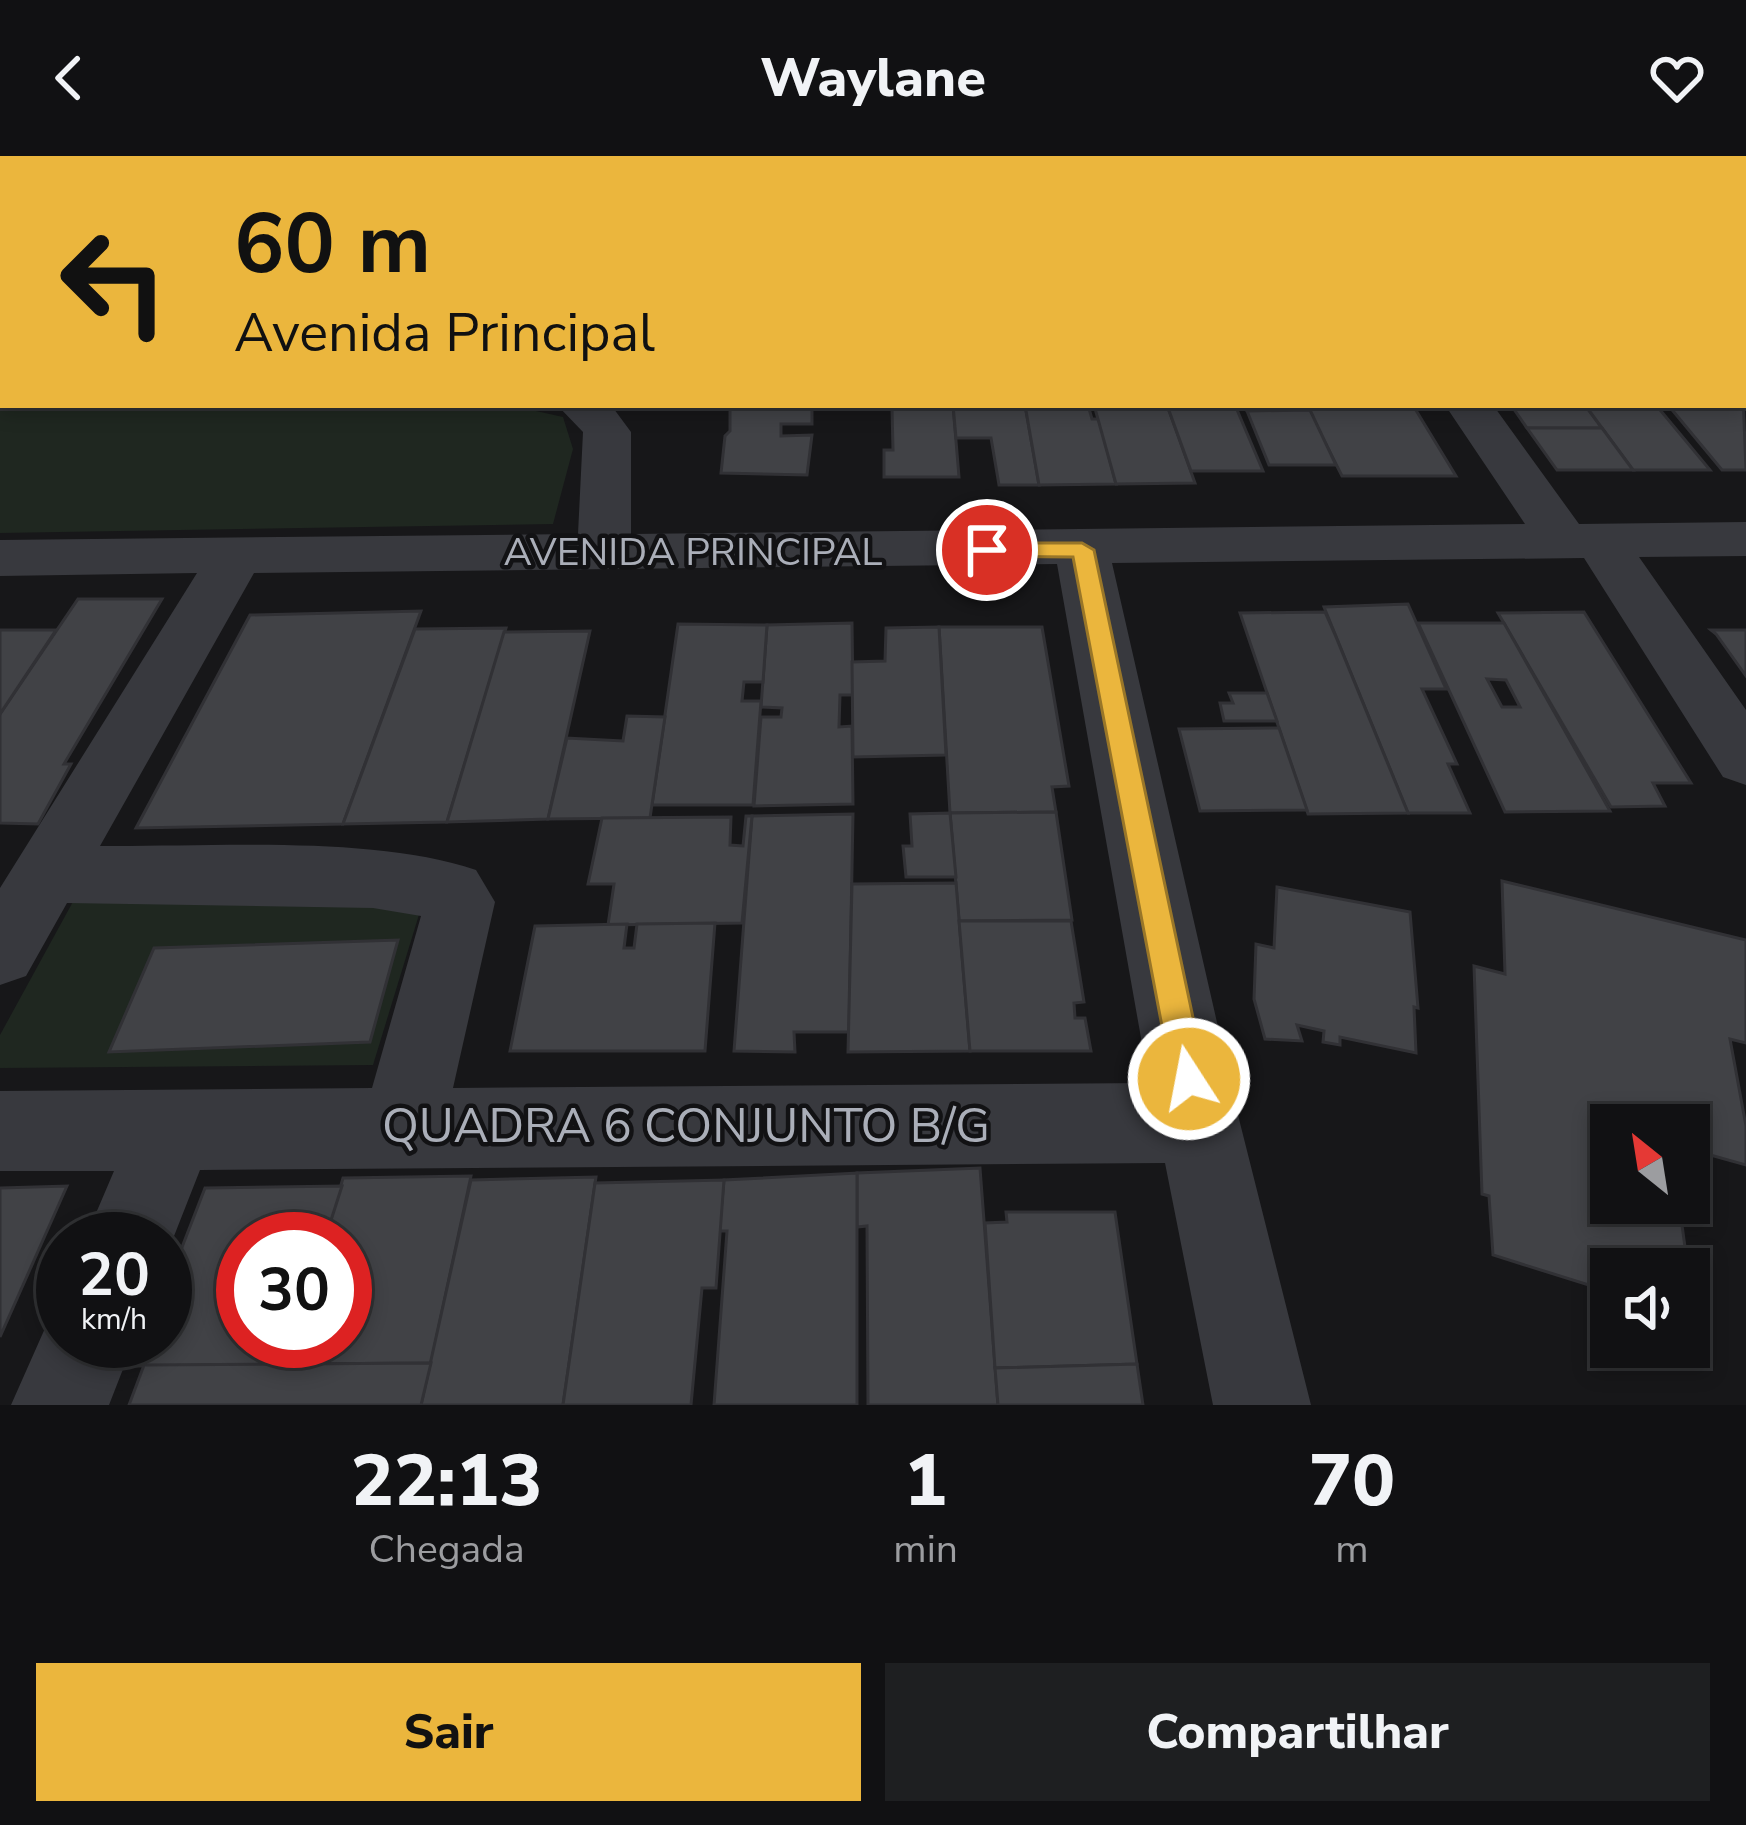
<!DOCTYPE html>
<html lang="pt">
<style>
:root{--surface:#111113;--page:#1e1f21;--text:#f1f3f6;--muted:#9c9da0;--line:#303133;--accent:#ebb63d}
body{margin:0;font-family:"Nunito Sans",sans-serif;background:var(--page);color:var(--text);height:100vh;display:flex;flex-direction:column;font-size:45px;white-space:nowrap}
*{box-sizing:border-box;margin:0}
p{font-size:39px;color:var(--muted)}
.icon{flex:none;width:66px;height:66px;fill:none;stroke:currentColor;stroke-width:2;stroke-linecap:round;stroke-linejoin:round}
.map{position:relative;height:1249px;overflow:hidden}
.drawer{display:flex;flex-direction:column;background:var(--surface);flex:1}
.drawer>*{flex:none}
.top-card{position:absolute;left:0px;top:0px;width:1746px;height:252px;box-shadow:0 6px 18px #0003,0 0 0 3px var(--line);background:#ebb63d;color:#111;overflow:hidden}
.needle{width:78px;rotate:330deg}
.controls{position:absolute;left:1590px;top:948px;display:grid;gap:24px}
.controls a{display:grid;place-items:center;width:120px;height:120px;border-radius:0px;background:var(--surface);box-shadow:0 6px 18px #0003,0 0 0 3px var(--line);font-size:60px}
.speed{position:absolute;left:36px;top:1056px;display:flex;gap:24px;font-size:60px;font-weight:700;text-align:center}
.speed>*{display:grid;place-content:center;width:156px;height:156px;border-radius:50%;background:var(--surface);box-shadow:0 6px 18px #0003,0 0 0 3px var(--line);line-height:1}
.speed small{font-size:30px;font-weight:400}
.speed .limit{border:18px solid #d22;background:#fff;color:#111}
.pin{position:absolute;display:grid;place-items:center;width:102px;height:102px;color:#fff;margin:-51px;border:6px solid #fff;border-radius:50%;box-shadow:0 3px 12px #0007}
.me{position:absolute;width:132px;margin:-66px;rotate:349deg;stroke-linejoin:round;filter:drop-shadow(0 0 9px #0008)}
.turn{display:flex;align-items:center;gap:42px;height:252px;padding:0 36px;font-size:54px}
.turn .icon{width:156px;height:156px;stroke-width:2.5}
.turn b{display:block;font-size:84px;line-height:102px}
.eta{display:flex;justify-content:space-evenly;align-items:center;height:204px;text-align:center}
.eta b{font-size:72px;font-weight:800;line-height:84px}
.action{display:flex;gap:24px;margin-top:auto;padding:24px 36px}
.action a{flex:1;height:138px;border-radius:0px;background:var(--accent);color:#111;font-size:48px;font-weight:800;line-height:138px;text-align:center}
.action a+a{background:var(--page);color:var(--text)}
header{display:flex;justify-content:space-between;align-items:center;height:156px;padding:0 36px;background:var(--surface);font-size:54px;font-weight:800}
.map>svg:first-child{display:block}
</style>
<header><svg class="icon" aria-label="back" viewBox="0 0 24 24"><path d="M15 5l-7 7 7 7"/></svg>Waylane<svg class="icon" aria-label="heart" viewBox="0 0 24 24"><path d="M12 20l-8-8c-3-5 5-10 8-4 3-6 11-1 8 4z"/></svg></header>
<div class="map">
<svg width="1746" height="1249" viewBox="0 0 1746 1249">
<rect width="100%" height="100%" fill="#171719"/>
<path fill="#232326" d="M57,0H949L50,3Z"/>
<g fill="#1f2720">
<path d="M0,132L3,249H509L563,261L573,293L553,368L0,377Z"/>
<path d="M425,739L373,909L0,912V879L75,742Z"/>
</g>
<g fill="#414246" stroke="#313135" stroke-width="3" fill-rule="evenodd">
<path d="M134,0H314L328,3H148Z"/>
<path d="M618,0H735L731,3Z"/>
<path d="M800,0H927L924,3Z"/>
<path d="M1337,0H1470L1473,3H1339Z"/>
<path d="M1743,239L1746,314H1722L1668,249H1743Z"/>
<path d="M730,249L812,251V268H781V280L812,279L807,319L721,317L725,280L730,275Z"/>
<path d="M883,249H953L959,321H884V294H893L892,253Z"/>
<path d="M953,249H1025L1039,329H999L991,282H956Z"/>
<path d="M1025,249H1088L1092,263H1099L1116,328L1039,329Z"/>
<path d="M1094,249H1167L1195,327L1116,328Z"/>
<path d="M1167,249H1235L1263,315H1191Z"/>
<path d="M1245,249H1306L1310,254L1247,255Z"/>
<path d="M1511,249H1585L1602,272H1527Z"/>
<path d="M1585,249H1656L1710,314H1633Z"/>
<path d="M1307,251H1414L1456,320H1342Z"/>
<path d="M1310,254L1336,309H1269L1247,255Z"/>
<path d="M1527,272H1602L1633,314H1557Z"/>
<path d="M78,443H162L64,608H71L38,668L0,667V558Z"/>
<path d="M1408,448L1446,533H1422L1457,608H1448L1470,657H1408L1324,451Z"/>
<path d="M421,455L343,668L136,672L250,459Z"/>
<path d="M1325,456L1336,481L1408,657L1308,658L1240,457Z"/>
<path d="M1584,456L1691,627H1653L1665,650L1611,651L1498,457Z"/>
<path d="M852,467L853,539H840L839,571L852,570L853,648L754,650L761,561H781L782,552L761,551L767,469Z"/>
<path d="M1418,467H1504L1610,655L1505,656ZM1487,523L1506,524L1520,551H1502Z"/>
<path d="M678,468L767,469L763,526H744L742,545H761L753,649H652Z"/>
<path d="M939,471H1042L1069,630L1052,631L1056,656L950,657Z"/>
<path d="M939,471L946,599L853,601L852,506L885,505L886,472Z"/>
<path d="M506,472L447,666L343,668L415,473Z"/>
<path d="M0,474H56L0,558Z"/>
<path d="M1711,474H1746V520L1716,478Z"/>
<path d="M590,475L548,663L447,666L504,476Z"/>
<path d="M1229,537H1267L1277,565H1224L1220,547H1233Z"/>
<path d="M627,560L665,561L650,662L548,663L567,582L623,585Z"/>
<path d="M1279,572L1307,654L1200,655L1179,573Z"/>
<path d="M1056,656L1072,764L959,765L950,657Z"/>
<path d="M950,657L956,721H906L903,690H912L910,658Z"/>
<path d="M853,658L849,876H794L795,896L734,895L752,660Z"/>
<path d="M746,660H752L742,767L608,769L614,728H588L602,662L731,661L730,689L743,690Z"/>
<path d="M1502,725L1746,784V887L1730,883L1746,970V1009L1689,993V969H1611V1047H1679L1688,1113H1611V1136L1493,1099L1489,1040L1482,1038L1474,810L1505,818Z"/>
<path d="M956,727L970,895L848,896L852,728Z"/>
<path d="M1277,731L1410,756L1418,852L1414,851L1416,897L1340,881V889L1323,886L1324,875L1297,869L1302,885L1265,883L1254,843L1256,788L1274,792Z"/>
<path d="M959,765H1071L1084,846L1074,847L1075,862H1085L1091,895H970Z"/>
<path d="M715,767L705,895H510L535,770L627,768L624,792H634L637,768Z"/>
<path d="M398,784L370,886L109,896L154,792Z"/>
<path d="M980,1012L998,1249H868L867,1070L857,1071V1017Z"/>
<path d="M857,1017V1249H714L727,1075H719L724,1024Z"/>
<path d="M471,1020L431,1207L287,1208L294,1185H345V1083H325L343,1022Z"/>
<path d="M596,1021L563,1249H421L471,1024Z"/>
<path d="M724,1024L716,1132H702L691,1249H563L595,1027Z"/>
<path d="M67,1030L0,1181V1032Z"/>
<path d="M342,1030L325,1083H243V1185H294L287,1208L136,1210L145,1185H165V1135L205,1032Z"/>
<path d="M1006,1056H1115L1137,1208L995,1212L985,1067L1007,1066Z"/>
<path d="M431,1207L421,1249H129L144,1209Z"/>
<path d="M1137,1208L1143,1249H998L995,1212Z"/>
</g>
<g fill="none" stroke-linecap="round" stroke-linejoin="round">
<g fill="#38393e" fill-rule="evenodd">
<path d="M1281,0H1315L1317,3H1281Z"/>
<path d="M1598,0H1634L1637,3H1600Z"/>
<rect x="1743" y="107" width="3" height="27"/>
<rect x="0" y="109" width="3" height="24"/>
<path d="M557,249H611L631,276V378L1525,368L1445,249H1493L1579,368L1746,366V400L1639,401L1746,554V629L1723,621L1584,402L1112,407L1240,967L1311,1249H1213L1165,1007L200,1014L165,1103V1083H85L114,1015H0V935L372,932L421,760L373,752L67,747L26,820L0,829V732L197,417L0,420V384L578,378L583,276ZM1057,408L1149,927L453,932L495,746L476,714C373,679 211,691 100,690L254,417Z"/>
<path d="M63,1148V1185H134L109,1249H11L54,1152Z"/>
</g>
</g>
<path fill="#ebb63d" stroke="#997628" stroke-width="3" d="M987,387H1082L1094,394L1206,923L1201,935L1189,939L1177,935L1172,923L1073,401L979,400L975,394Z"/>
<g text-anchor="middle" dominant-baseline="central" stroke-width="9" stroke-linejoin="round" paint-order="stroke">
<g font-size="39" fill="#aaaeb8" stroke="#121214">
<text x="693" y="396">AVENIDA PRINCIPAL</text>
</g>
<g font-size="48" fill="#aaaeb8" stroke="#121214">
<text x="686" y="970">QUADRA 6 CONJUNTO B/G</text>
</g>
</g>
</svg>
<div class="controls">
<a><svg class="needle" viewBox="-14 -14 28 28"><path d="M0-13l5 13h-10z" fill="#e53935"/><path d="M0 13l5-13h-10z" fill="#9c9da0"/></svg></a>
<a><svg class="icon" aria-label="sound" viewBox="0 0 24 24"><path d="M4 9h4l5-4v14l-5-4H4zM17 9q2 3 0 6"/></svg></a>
</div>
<div class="speed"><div>20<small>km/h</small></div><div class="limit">30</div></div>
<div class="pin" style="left:987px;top:394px;background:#d93025"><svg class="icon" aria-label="arrive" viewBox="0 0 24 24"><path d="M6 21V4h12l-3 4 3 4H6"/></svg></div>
<svg class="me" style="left:1189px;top:923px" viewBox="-20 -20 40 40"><circle r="17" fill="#ebb63d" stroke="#fff" stroke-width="3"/><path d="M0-11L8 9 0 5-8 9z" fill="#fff"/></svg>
<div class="top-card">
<div class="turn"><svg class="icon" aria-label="left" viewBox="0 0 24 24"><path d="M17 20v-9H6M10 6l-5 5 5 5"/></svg><div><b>60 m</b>Avenida Principal</div></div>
</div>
</div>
<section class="drawer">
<div class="eta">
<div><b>22:13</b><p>Chegada</p></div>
<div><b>1</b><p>min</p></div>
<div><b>70</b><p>m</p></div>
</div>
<div class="action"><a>Sair</a><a>Compartilhar</a></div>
</section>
